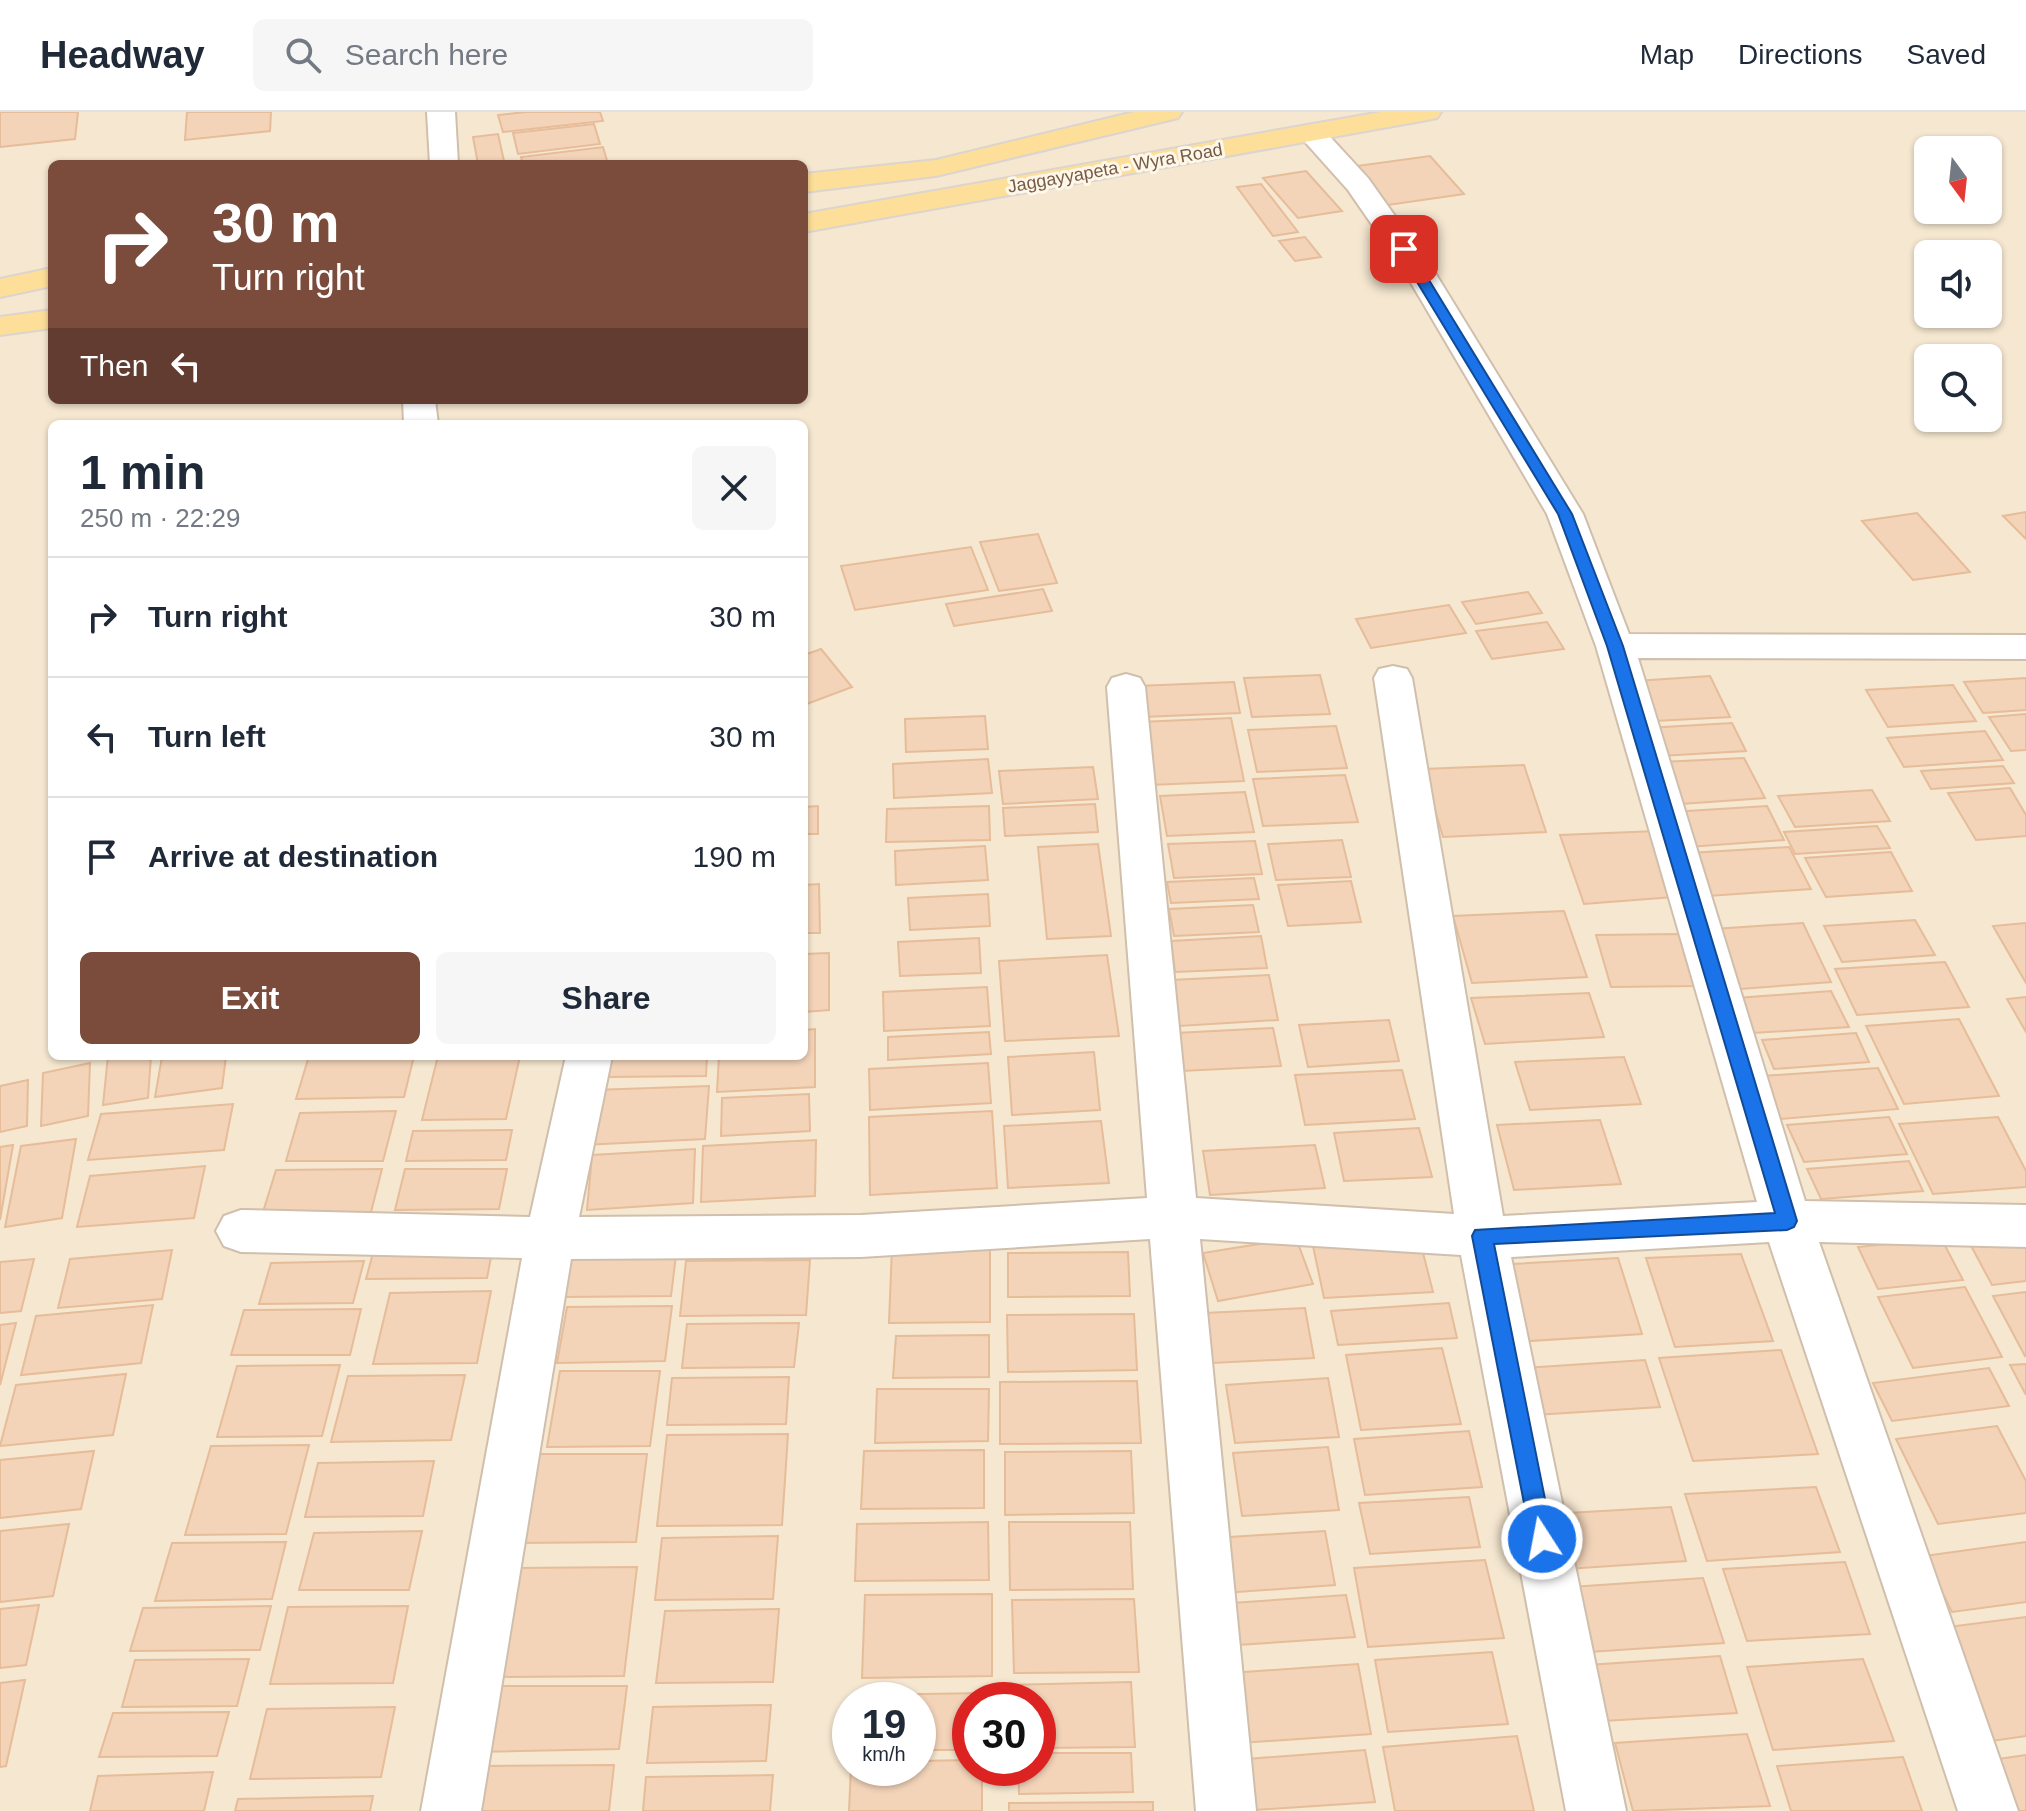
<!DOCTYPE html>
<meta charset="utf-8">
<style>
:root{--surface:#fff;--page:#f6f6f7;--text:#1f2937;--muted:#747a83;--line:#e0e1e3;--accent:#7b4b3c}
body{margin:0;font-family:Arial,sans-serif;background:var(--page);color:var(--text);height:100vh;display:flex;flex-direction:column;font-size:30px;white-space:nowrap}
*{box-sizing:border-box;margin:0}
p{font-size:26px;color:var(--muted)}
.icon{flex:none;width:44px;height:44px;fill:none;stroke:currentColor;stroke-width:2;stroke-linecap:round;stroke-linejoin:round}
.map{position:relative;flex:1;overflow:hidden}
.details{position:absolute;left:48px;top:308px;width:760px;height:640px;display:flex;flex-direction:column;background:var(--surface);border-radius:12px;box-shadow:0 2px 6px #0004}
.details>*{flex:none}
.hud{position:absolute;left:48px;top:48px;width:760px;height:244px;border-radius:12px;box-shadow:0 2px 6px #0004;background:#7b4b3c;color:#fff;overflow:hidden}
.needle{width:52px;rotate:165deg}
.controls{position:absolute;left:1914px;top:24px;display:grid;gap:16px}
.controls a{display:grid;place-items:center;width:88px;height:88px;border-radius:12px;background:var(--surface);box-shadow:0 2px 6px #0004;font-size:40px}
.speed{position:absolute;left:832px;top:1570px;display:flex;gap:16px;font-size:40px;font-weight:700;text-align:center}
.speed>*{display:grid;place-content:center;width:104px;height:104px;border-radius:50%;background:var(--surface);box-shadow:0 2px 6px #0004;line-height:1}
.speed small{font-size:20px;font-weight:400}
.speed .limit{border:12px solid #d22;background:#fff;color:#111}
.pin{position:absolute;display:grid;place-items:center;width:68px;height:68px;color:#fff;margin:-34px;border-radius:16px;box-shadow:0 4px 12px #0006}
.me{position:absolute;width:88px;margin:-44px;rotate:349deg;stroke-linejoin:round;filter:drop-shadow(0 0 6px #0008)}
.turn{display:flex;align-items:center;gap:28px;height:168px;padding:0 32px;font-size:36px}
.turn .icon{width:104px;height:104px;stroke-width:2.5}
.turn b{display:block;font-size:56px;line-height:68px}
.then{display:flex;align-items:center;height:76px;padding:0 32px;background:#0003;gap:16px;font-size:30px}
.round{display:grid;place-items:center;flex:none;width:84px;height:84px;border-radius:12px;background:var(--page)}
.head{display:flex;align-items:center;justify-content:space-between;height:136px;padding:0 32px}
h1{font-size:48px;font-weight:800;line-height:60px}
.action{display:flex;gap:16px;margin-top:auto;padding:16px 32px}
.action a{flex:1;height:92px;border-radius:12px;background:var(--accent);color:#fff;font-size:32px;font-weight:800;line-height:92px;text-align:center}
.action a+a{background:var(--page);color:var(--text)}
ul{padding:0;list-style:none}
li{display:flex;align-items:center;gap:24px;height:120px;padding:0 32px;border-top:2px solid var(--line)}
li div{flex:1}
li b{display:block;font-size:30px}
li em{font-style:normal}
header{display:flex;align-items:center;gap:48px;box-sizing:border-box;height:112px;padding:0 40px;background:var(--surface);border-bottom:2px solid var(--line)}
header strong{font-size:38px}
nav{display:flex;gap:44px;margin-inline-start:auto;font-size:28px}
.search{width:560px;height:72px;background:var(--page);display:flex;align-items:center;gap:20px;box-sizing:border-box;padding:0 28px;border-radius:12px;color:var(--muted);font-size:30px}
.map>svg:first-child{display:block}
</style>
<header>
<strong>Headway</strong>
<div class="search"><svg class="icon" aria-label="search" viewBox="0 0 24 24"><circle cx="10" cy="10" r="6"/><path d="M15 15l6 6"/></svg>Search here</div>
<nav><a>Map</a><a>Directions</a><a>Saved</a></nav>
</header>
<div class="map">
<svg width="2026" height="1699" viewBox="0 0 2026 1699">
<rect width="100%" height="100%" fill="#fdf4e2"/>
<path fill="#f5e7d0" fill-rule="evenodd" d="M0,0H2026V1699H0ZM1928,38H1988V98H1928ZM52,52H804V288H52ZM1928,142H1988V202H1928ZM1928,246H1988V306H1928ZM52,312H804V944H52ZM850,1588H918V1656H850ZM970,1588H1038V1656H970Z"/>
<g fill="#f3d4b9" stroke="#e6bc99" stroke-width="2">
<path d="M0,0H78L75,27L0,35Z"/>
<path d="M187,0H271L270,19L185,28Z"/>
<path d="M526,0H600L603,9L503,20L498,3Z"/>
<path d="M594,12L600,32L518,42L513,21Z"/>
<path d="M498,22L504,49L478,52L473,25Z"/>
<path d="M603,35L608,52H523L521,45Z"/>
<path d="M1430,44L1464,82L1388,93L1357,54Z"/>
<path d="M1306,59L1342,99L1298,106L1263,66Z"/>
<path d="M1261,72L1298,120L1273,124L1237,75Z"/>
<path d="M1305,125L1321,145L1295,149L1279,129Z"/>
<path d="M2026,400V427L2003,404Z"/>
<path d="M1917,401L1970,460L1913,468L1862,409Z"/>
<path d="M1038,422L1057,471L999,479L980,430Z"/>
<path d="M971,435L988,478L855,498L841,454Z"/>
<path d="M1043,477L1052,499L954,514L946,492Z"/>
<path d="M1528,480L1542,501L1476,512L1462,490Z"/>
<path d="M1449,493L1466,521L1371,536L1356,507Z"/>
<path d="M1547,510L1564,537L1492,547L1476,519Z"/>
<path d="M821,537L852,575L804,593V543Z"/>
<path d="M1320,563L1330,602L1252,605L1244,566Z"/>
<path d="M1710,564L1730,605L1655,609L1636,569Z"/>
<path d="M2026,566V598L1983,601L1964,570Z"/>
<path d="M1234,570L1240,601L1142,605L1137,574Z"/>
<path d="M1953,573L1976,609L1888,615L1866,578Z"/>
<path d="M2026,602V638L2011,639L1989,605Z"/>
<path d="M985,604L988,637L906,640L905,607Z"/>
<path d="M1231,606L1244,669L1150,673L1140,610Z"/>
<path d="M1732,611L1746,639L1660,644L1647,616Z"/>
<path d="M1336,614L1347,656L1257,660L1248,618Z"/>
<path d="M1985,619L2003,648L1904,655L1887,626Z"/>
<path d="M1744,646L1765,686L1681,692L1662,650Z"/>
<path d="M988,647L992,681L894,686L893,652Z"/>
<path d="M1524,653L1546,720L1443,725L1423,657Z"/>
<path d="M2003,654L2014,671L1931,677L1921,659Z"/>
<path d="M1093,655L1098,687L1003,692L999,659Z"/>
<path d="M1345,663L1358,710L1263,714L1253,667Z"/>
<path d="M2010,676L2026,703V724L1976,728L1948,681Z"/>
<path d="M1872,678L1890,709L1795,715L1778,684Z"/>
<path d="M1245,680L1254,720L1167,724L1160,684Z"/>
<path d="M1095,692L1098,720L1005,724L1003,696Z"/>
<path d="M818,694V722H804V695Z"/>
<path d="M989,694L990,728L886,730L887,697Z"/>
<path d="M1767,694L1784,728L1688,735L1672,700Z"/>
<path d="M1877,714L1890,736L1795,742L1784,720Z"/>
<path d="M1656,719L1673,785L1584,792L1560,723Z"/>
<path d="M1342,728L1351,765L1276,768L1268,732Z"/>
<path d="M1255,729L1262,762L1174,766L1168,732Z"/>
<path d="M1098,732L1111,824L1047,827L1038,735Z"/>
<path d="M985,734L988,768L896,773L895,739Z"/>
<path d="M1789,735L1811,777L1708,784L1689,741Z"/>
<path d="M1891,740L1912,779L1826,785L1805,746Z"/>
<path d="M1254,766L1259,787L1171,791L1167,770Z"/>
<path d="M1351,769L1361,810L1288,814L1278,773Z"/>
<path d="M819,772L820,821H804V773Z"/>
<path d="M988,782L990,814L910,818L908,786Z"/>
<path d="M1253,793L1259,820L1174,824L1169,797Z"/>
<path d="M1564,799L1587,865L1472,871L1453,804Z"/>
<path d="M1915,808L1935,843L1842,850L1824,814Z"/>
<path d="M1803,811L1831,870L1740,877L1714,817Z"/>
<path d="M2026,811V871L1993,814Z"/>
<path d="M1679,822L1695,874L1611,875L1596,823Z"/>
<path d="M1261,824L1267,856L1175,860L1171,829Z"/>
<path d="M979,826L981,861L900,864L898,830Z"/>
<path d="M829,841V898L804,900V842Z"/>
<path d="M1107,843L1119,924L1005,929L999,849Z"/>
<path d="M1945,850L1969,895L1857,903L1835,857Z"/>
<path d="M1269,863L1278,908L1179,914L1172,868Z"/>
<path d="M987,875L990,914L884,919L883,880Z"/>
<path d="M1831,879L1849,915L1753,921L1737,886Z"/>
<path d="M1589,881L1604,925L1485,932L1471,886Z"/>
<path d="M2026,885V920L2007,887Z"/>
<path d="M1959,907L1999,984L1904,992L1866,914Z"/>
<path d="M1389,908L1399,949L1308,955L1299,913Z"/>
<path d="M1273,916L1281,954L1182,959L1176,921Z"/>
<path d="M815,917V975L717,980L719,944H804V918Z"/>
<path d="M989,920L991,942L888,948V925Z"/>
<path d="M1856,921L1869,950L1774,957L1762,928Z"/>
<path d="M1094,940L1100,998L1012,1003L1008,945Z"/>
<path d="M108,944H151L148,986L103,993Z"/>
<path d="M226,944L222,976L155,985L162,945Z"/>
<path d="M309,944H414L404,985L296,987Z"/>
<path d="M438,944H520L506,1007L422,1008Z"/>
<path d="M608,944H707L706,964L605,965Z"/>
<path d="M1624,945L1641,992L1530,998L1515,950Z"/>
<path d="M90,951L88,1004L41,1014L43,961Z"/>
<path d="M988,951L991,991L870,998L869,957Z"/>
<path d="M1878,956L1898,997L1781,1007L1762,964Z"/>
<path d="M1402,958L1415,1007L1305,1013L1295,963Z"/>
<path d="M28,968L27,1014L0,1020V974Z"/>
<path d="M709,974L705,1027L583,1033L594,978Z"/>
<path d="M809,982L810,1019L721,1024L722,986Z"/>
<path d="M233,992L224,1038L88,1048L101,1002Z"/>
<path d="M396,999L383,1049H286L300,1001Z"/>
<path d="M992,999L997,1076L870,1083L869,1005Z"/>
<path d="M1889,1005L1907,1042L1804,1050L1787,1013Z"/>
<path d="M1998,1005L2026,1059V1075L1933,1082L1899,1012Z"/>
<path d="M1600,1008L1621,1072L1514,1078L1497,1013Z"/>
<path d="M1101,1009L1109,1071L1008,1076L1004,1014Z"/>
<path d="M1419,1016L1432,1065L1344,1069L1334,1021Z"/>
<path d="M512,1018L506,1048L406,1049L413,1019Z"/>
<path d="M76,1027L62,1106L5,1115L21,1034Z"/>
<path d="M816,1028L815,1084L701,1090L703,1034Z"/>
<path d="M13,1033L0,1108V1035Z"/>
<path d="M1315,1033L1325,1076L1210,1083L1203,1039Z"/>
<path d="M695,1037L693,1091L587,1098L592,1043Z"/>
<path d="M1909,1049L1923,1079L1821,1087L1807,1057Z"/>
<path d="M205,1054L194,1106L77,1115L90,1064Z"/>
<path d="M382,1057L371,1100H263L276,1058Z"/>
<path d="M405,1057H507L499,1097L395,1098Z"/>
<path d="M2026,1123V1169L1992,1173L1969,1130Z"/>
<path d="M1296,1126L1313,1172L1218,1189L1203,1141Z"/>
<path d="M1941,1126L1963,1168L1878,1177L1858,1135Z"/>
<path d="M1420,1129L1433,1180L1324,1186L1313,1134Z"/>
<path d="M990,1134V1210L889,1211L892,1135Z"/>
<path d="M172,1138L162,1187L58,1196L70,1147Z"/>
<path d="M492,1140L487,1166L366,1167L373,1141Z"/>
<path d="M1128,1140L1130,1184L1008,1185V1141Z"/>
<path d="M1741,1142L1773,1229L1675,1235L1646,1146Z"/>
<path d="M676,1143L671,1184L565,1185L572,1144Z"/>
<path d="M1618,1146L1642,1222L1514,1230L1494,1153Z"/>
<path d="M34,1147L21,1199L0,1201V1150Z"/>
<path d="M810,1148L806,1203L680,1204L686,1149Z"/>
<path d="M364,1149L353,1191L259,1192L271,1151Z"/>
<path d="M1965,1175L2002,1245L1913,1256L1878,1185Z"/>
<path d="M491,1179L477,1251L373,1252L390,1181Z"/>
<path d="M2026,1180V1243L2025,1244L1993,1184Z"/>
<path d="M1449,1191L1457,1226L1338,1233L1331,1199Z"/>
<path d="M153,1193L141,1251L21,1263L36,1204Z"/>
<path d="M672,1194L665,1249L557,1251L567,1195Z"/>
<path d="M1305,1196L1314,1246L1212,1251L1205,1201Z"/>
<path d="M361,1197L350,1243H231L244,1198Z"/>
<path d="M1134,1202L1137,1258L1008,1260L1007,1203Z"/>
<path d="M16,1211L0,1273V1213Z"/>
<path d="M799,1211L794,1255L682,1256L687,1212Z"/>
<path d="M989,1223V1265L893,1266L896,1224Z"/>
<path d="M1442,1236L1461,1312L1361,1318L1346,1243Z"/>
<path d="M1781,1238L1818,1342L1693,1349L1659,1246Z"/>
<path d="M1645,1248L1660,1295L1535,1303L1523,1256Z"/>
<path d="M2026,1252V1283L2010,1253Z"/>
<path d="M340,1253L322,1324L217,1325L237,1254Z"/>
<path d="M1989,1256L2009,1294L1892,1309L1873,1271Z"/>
<path d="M560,1259H660L650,1334L547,1335Z"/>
<path d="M126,1262L113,1323L0,1334L16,1273Z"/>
<path d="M465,1263L451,1328L331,1330L348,1264Z"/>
<path d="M789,1265L786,1312L667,1313L672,1266Z"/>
<path d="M1328,1266L1339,1325L1235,1331L1226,1273Z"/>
<path d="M1137,1269L1141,1331L1000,1332V1270Z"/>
<path d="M877,1277H989L988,1329L875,1331Z"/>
<path d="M1997,1314L2026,1369V1401L1938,1412L1896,1327Z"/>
<path d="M1469,1319L1482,1375L1365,1383L1354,1327Z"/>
<path d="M788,1322L782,1413L657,1414L667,1323Z"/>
<path d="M309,1333L286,1422L185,1423L211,1334Z"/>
<path d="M1328,1335L1339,1398L1242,1404L1233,1341Z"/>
<path d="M984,1338V1396L861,1397L864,1339Z"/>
<path d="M94,1339L81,1397L0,1406V1348Z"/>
<path d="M1131,1339L1134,1401L1005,1403V1340Z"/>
<path d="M532,1342H647L636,1430L518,1431Z"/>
<path d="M434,1349L423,1404L305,1405L318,1351Z"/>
<path d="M1816,1375L1840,1440L1707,1449L1685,1382Z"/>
<path d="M1469,1385L1480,1435L1370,1442L1359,1391Z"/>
<path d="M1671,1395L1686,1449L1566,1457L1551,1402Z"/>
<path d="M988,1410L989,1468L855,1469L857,1412Z"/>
<path d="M1009,1410H1130L1133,1477L1010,1478Z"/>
<path d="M69,1412L53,1484L0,1490V1419Z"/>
<path d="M422,1419L409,1478H299L314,1421Z"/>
<path d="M1325,1419L1335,1473L1223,1481L1215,1426Z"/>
<path d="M778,1424L773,1487L655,1488L662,1426Z"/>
<path d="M286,1430L272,1487L155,1489L172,1431Z"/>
<path d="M2026,1430V1490L1952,1500L1924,1444Z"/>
<path d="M1485,1448L1504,1526L1368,1535L1354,1456Z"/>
<path d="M1845,1450L1870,1522L1747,1529L1723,1457Z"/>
<path d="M637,1455L624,1564L493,1565L512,1456Z"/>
<path d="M1703,1466L1724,1531L1574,1541L1557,1476Z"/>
<path d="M992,1482V1564L862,1566L865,1483Z"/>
<path d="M1346,1483L1355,1525L1223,1534L1217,1492Z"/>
<path d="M1134,1487L1139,1560L1014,1561L1012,1488Z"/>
<path d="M39,1493L26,1553L0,1556V1497Z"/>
<path d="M271,1494L260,1538L130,1539L143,1496Z"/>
<path d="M408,1494L393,1571L270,1572L288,1495Z"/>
<path d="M779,1497L773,1570L656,1571L665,1499Z"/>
<path d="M2026,1505V1624L1992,1629L1940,1516Z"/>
<path d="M1492,1540L1508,1612L1388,1620L1375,1548Z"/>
<path d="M1720,1544L1737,1601L1603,1609L1588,1553Z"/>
<path d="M249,1547L237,1594L122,1595L135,1548Z"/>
<path d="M1863,1547L1894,1629L1773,1638L1747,1555Z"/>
<path d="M1358,1552L1371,1622L1240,1631L1231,1561Z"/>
<path d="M25,1568L6,1654L0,1655V1571Z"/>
<path d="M1131,1570L1135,1635L1038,1636V1588H1008V1573Z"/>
<path d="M487,1574H627L619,1637L475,1640Z"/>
<path d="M987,1581V1588H970V1638H918V1588H858L859,1583Z"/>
<path d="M771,1593L766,1649L647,1651L653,1595Z"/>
<path d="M395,1595L381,1665L250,1667L267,1597Z"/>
<path d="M229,1600L217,1644L99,1645L113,1601Z"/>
<path d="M1747,1622L1770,1694L1633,1699L1615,1631Z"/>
<path d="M1517,1624L1534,1699H1395L1383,1635Z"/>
<path d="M1365,1638L1375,1690L1240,1699L1234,1648Z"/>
<path d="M1038,1641H1131L1133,1680L1019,1682L1018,1656H1038Z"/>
<path d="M2026,1643V1699H2014L1991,1648Z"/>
<path d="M1903,1645L1922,1699H1791L1777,1654Z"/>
<path d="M970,1648V1656H982V1699H849L851,1656H918V1649Z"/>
<path d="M614,1653L609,1699H478L486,1654Z"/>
<path d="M213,1660L204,1699H90L98,1664Z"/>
<path d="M773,1663L770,1699H643L646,1665Z"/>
<path d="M373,1684L370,1699H235L238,1687Z"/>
<path d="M1153,1690V1699H1009V1691Z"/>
</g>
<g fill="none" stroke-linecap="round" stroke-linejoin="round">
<g stroke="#d0bfac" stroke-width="4">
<g id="street">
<path d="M427,0H455L458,52H430Z"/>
<path d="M1311,13L1321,15L1368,66L1434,159L1583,402L1629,522L2026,523V547L1638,546L1805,1089L2026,1093V1135L1819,1130L2018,1699H1958L1769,1130L1511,1145L1626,1699H1566L1461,1143L1200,1127L1256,1699H1196L1150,1127L861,1145L571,1147L481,1699H421L522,1146L241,1140L224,1134L216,1119L224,1104L241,1098L530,1105L566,944H612L579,1105L861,1103L1147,1086L1107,575L1112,566L1126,562L1140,566L1145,575L1196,1086L1454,1102L1374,566L1379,557L1393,554L1407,557L1412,566L1503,1104L1757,1090L1596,534L1547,402L1404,159L1348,78L1297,21L1301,15Z"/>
<path d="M403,288H435L438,312H404Z"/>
</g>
</g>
<g stroke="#dbd4cf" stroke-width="4">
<g id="primary">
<path d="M1134,0H1182L1178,6L936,64L804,80V62L936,48Z"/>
<path d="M1381,0H1441L1437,6L1427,8L804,120V102Z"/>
<path d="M52,156V174L0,185V167Z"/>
<path d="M52,198V216L0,223V205Z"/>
</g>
</g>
<use href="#street" fill="#fff" fill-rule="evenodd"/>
<use href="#primary" fill="#fedf99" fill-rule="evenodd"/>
</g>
<path fill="#1a73e8" stroke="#114b97" stroke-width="2" d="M1404,133L1410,137L1572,402L1623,534L1797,1109L1794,1115L1787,1118L1494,1132L1553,1427L1550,1434L1542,1437L1534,1434L1531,1427L1472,1124L1475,1118L1775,1101L1607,534L1558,402L1397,137Z"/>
<g text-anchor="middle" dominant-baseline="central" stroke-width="6" stroke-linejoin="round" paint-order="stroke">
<g font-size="18" fill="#755b48" stroke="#fff8e9">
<text transform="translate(1115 56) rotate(-10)">Jaggayyapeta - Wyra Road</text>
</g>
</g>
</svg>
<div class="controls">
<a><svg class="needle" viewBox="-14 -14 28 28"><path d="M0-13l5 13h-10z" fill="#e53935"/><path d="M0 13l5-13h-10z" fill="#747a83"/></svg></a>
<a><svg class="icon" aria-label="sound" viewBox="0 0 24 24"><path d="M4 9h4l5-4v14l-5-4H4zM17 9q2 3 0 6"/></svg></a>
<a><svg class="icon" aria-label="search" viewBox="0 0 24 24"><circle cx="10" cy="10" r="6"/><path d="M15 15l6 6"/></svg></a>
</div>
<div class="speed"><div>19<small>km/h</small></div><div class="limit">30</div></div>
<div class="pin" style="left:1404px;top:137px;background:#d93025"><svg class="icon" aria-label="arrive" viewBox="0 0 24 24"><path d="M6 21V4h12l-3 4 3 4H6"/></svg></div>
<svg class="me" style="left:1542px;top:1427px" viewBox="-20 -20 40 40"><circle r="17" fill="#1a73e8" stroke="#fff" stroke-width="3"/><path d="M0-11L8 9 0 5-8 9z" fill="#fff"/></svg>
<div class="hud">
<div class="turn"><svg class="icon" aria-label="right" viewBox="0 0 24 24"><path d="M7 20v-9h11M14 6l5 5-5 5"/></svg><div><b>30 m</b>Turn right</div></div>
<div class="then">Then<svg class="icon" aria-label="left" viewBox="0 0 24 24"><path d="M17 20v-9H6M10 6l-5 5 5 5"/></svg></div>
</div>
<section class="details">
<div class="head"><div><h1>1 min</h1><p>250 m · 22:29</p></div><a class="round"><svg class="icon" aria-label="close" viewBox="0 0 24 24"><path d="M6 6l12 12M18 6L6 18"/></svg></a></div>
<ul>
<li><svg class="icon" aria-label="right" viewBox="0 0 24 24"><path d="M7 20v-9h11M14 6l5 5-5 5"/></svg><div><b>Turn right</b></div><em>30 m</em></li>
<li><svg class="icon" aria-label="left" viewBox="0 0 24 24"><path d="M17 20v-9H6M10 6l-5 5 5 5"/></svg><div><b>Turn left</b></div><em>30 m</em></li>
<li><svg class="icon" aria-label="arrive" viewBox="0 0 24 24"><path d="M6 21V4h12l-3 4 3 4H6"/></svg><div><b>Arrive at destination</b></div><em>190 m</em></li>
</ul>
<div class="action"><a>Exit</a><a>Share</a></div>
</section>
</div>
